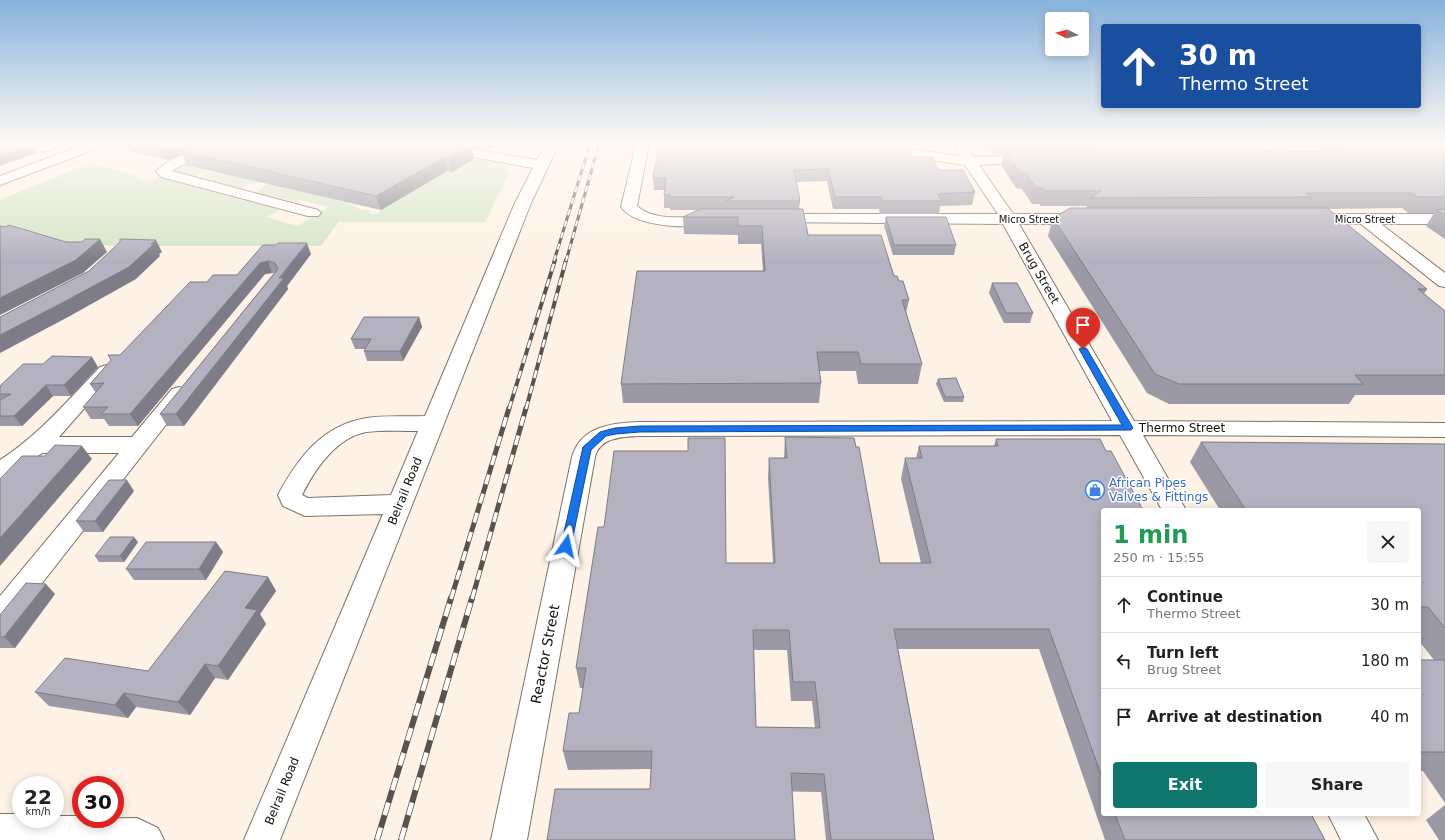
<!DOCTYPE html>
<meta charset="utf-8">
<style>
:root{--surface:#fff;--page:#f6f6f6;--text:#222;--muted:#767676;--line:#e0e0e0;--accent:#0f766e}
body{margin:0;font-family:"DejaVu Sans",sans-serif;background:var(--page);color:var(--text);height:100vh;display:flex;flex-direction:column;font-size:15px;white-space:nowrap}
*{box-sizing:border-box;margin:0}
p{font-size:13px;color:var(--muted)}
.icon{flex:none;width:22px;height:22px;fill:none;stroke:currentColor;stroke-width:2;stroke-linecap:round;stroke-linejoin:round}
.map{position:relative;flex:1;overflow:hidden}
.details{position:absolute;left:1101px;top:508px;width:320px;height:308px;display:flex;flex-direction:column;background:var(--surface);border-radius:4px;box-shadow:0 2px 10px #0003}
.details>*{flex:none}
.guide{position:absolute;left:1101px;top:24px;width:320px;height:84px;border-radius:4px;box-shadow:0 2px 10px #0003;background:#1a4fa0;color:#fff;overflow:hidden}
.needle{width:26px;rotate:276deg}
.controls{position:absolute;left:1045px;top:12px;display:grid;gap:8px}
.controls a{display:grid;place-items:center;width:44px;height:44px;border-radius:4px;background:var(--surface);box-shadow:0 2px 10px #0003;font-size:20px}
.speed{position:absolute;left:12px;top:776px;display:flex;gap:8px;font-size:20px;font-weight:700;text-align:center}
.speed>*{display:grid;place-content:center;width:52px;height:52px;border-radius:50%;background:var(--surface);box-shadow:0 2px 10px #0003;line-height:1}
.speed small{font-size:10px;font-weight:400}
.speed .limit{border:6px solid #d22;background:#fff;color:#111}
.pin{position:absolute;display:grid;place-items:center;width:34px;height:34px;color:#fff;margin:-41px -17px;border-radius:50% 50% 50% 0;rotate:-45deg;box-shadow:0 0 4px #0007}
.pin .icon{rotate:45deg}
.me{position:absolute;width:44px;margin:-22px;rotate:11deg;stroke-linejoin:round;filter:drop-shadow(0 0 3px #0008)}
.turn{display:flex;align-items:center;gap:14px;height:84px;padding:0 12px;font-size:18px}
.turn .icon{width:52px;height:52px;stroke-width:2.5}
.turn b{display:block;font-size:28px;line-height:34px}
.round{display:grid;place-items:center;flex:none;width:42px;height:42px;border-radius:4px;background:var(--page)}
.headline{display:flex;align-items:center;justify-content:space-between;height:68px;padding:0 12px}
h1{font-size:24px;font-weight:800;line-height:30px;color:#1e9e55}
.cta{display:flex;gap:8px;margin-top:auto;padding:8px 12px}
.cta a{flex:1;height:46px;border-radius:4px;background:var(--accent);color:#fff;font-size:16px;font-weight:800;line-height:46px;text-align:center}
.cta a+a{background:var(--page);color:var(--text)}
ul{padding:0;list-style:none}
li{display:flex;align-items:center;gap:12px;height:56px;padding:0 12px;border-top:1px solid var(--line)}
li div{flex:1}
li b{display:block;font-size:15px}
li em{font-style:normal}
.map>svg:first-child{display:block}
</style>
<div class="map">
<svg width="1445" height="840" viewBox="0 0 1445 840">
<rect width="100%" height="100%" fill="#fef1e5"/>
<g fill="#d4e4c8">
<path d="M231,144L194,166L208,170L195,176L174,171V169Z"/>
<path d="M457,156L501,164L510,172L485,222H338L321,246H120L55,243L0,231V200L89,163L139,176L135,178L144,180L159,178L280,210L266,217L298,226L329,207L300,200L295,202L257,192L268,183L344,202L362,210L371,211L368,213L374,215L401,198L419,180L428,182L447,171Z"/>
<path d="M214,171L261,182L240,188L200,177Z"/>
</g>
<g fill="none" stroke-linecap="round" stroke-linejoin="round">
<g stroke="#7d7268" stroke-width="2">
<g id="minor">
<path d="M41,144H60C55,150 43,153 36,151L34,148Z"/>
<path d="M210,144H228L226,147L180,166L172,171L318,210L321,213L318,216H308L161,177L156,171L170,160Z"/>
<path d="M416,144H443L537,160L546,144H559L531,203L280,840H244L383,514L305,516L283,506L278,495C298,458 322,425 367,418C385,415 406,417 425,416L515,203L533,168L423,148L418,147ZM418,431L391,495L308,498L302,495C315,469 336,438 366,432C383,430 402,431 418,431Z"/>
<path d="M636,144H649L637,206C655,223 691,216 714,215L720,217L722,220L720,223C695,229 637,229 621,207Z"/>
<path d="M840,144H871L960,156L953,144H966L974,157L1038,155L1040,158L1038,161L1033,162L979,165L1013,214H1082L1088,216L1090,219L1088,222L1082,224H1019L1134,421L1445,423V437L1143,435L1186,510H1162L1120,435L639,436C622,437 600,437 595,457L527,840H491L572,457C581,426 612,423 639,422L1112,421L1003,224L768,222L766,219L768,216L774,214H998L965,165L847,148L842,147Z"/>
<path d="M1220,144H1292L1290,147L1285,148L1225,151L1220,150L1218,147Z"/>
<path d="M1310,214H1445V224H1381L1445,273V287L1439,286L1361,224L1304,222L1302,219L1304,216Z"/>
<path d="M107,365L114,367L117,371L59,437H132L172,389L179,387L186,389L190,394L10,624L0,628V596L119,453H42L8,477L0,479V460C39,435 68,400 100,367Z"/>
<path d="M0,814H21V819H55V816H81V819L137,818L158,828L164,840H0Z"/>
<path d="M1328,814H1364L1378,840H1341Z"/>
</g>
</g>
<g stroke="#7d7268" stroke-width="2">
<path id="major" d="M85,144H103L101,147L0,185V176Z"/>
</g>
<use href="#minor" fill="#fff" fill-rule="evenodd"/>
<use href="#major" fill="#fff" fill-rule="evenodd"/>
<g stroke="#59534c" stroke-width="3">
<g id="rail-far3">
<path d="M554,261L590,144"/>
<path d="M566,261L599,144"/>
</g>
</g>
<g stroke="#59534c" stroke-width="4">
<g id="rail-far2">
<path d="M509,409L555,260"/>
<path d="M526,409L566,260"/>
</g>
</g>
<g stroke="#59534c" stroke-width="5">
<g id="rail-far1">
<path d="M451,599L509,408"/>
<path d="M472,599L526,408"/>
</g>
</g>
<g stroke="#59534c" stroke-width="6">
<g id="rail">
<path d="M377,840L451,598"/>
<path d="M401,840L472,598"/>
</g>
</g>
<use href="#rail-far3" stroke="#fff" stroke-width="2" stroke-dasharray="6" stroke-linecap="butt"/>
<use href="#rail-far2" stroke="#fff" stroke-width="2.5" stroke-dasharray="8" stroke-linecap="butt"/>
<use href="#rail-far1" stroke="#fff" stroke-width="3.5" stroke-dasharray="10" stroke-linecap="butt"/>
<use href="#rail" stroke="#fff" stroke-width="4.5" stroke-dasharray="13" stroke-linecap="butt"/>
</g>
<g fill="#9b99a6" fill-rule="evenodd">
<path d="M126,144H514L510,145L498,144L488,150L472,147L474,159L452,172L447,171L381,210L186,165L182,154L167,160L130,151Z"/>
<path d="M983,144H1253L1262,151H1323L1313,144H1445V239L1426,226L1434,213H1408L1402,208L1328,209L1427,289L1424,294L1445,311V395H1355L1349,404H1169L1147,393L1048,236L1053,218L1086,208L1087,206H1041L1039,204H1032L1022,189L1016,188L1001,165L1003,154H994L989,147H985Z"/>
<path d="M870,148L912,157L938,170L975,192L972,205L940,206L939,214H880L879,209H833L827,181L796,182L800,201L799,209L808,235L894,276L899,281L909,300L906,313L922,364L918,384H858L856,371H819L821,383L819,403H623L621,384L763,271L761,244H738V235L684,234L683,217L699,210H670V208H664V190H654L653,178Z"/>
<path d="M886,217L956,245L954,255H893L884,226Z"/>
<path d="M263,245L311,254L287,286L288,289L184,426H167L160,414L274,273H272L265,274L138,426H109L104,419H91L83,407L96,393L90,384L120,355L207,282L237,275Z"/>
<path d="M992,283L1033,313L1030,323H1004L989,293Z"/>
<path d="M419,317L422,327L403,361H367L364,351L365,349H355L351,339Z"/>
<path d="M98,367L71,396H53L22,426H0V386Z"/>
<path d="M938,379L964,397L963,402H944L936,384Z"/>
<path d="M785,437L856,447L880,563H921L901,479L905,458H916L919,446H994L996,439L1103,510V814H1311L1325,840H1105L1039,649H898L934,840H826L821,792L650,789L651,769L568,770L563,751L579,713L583,688H580L576,668L726,563H773L768,478L769,458H784ZM754,650H787L791,701H812L815,728L756,727Z"/>
<path d="M1201,442L1445,444V803L1423,771H1419V660H1434L1419,641V510H1220L1190,462Z"/>
<path d="M134,491L103,532H84L76,521Z"/>
<path d="M138,542L124,562H99L95,556Z"/>
<path d="M216,542L223,552L206,580H134L126,569Z"/>
<path d="M268,577L276,591L260,614L266,624L228,680L215,678L190,715L136,707L128,718L49,706L35,692L148,671Z"/>
<path d="M55,594L15,648H0V615Z"/>
<path d="M1445,805V840H1439L1426,820Z"/>
</g>
<g fill="#7e7d87">
<path d="M28,144H32L34,146L33,148L36,153L0,166V157Z"/>
<path d="M168,144H207L180,151L182,154L167,160L161,147Z"/>
<path d="M487,144H498L488,150Z"/>
<path d="M471,145L474,159L452,172L449,158Z"/>
<path d="M444,157L447,171L381,210L376,196Z"/>
<path d="M100,239L107,252L83,273L0,315V298Z"/>
<path d="M156,240L162,252L159,254L160,256L136,279L70,316L0,353V335L151,244Z"/>
<path d="M307,243L311,254L287,286L288,289L184,426L176,414Z"/>
<path d="M268,261L272,273L265,274L138,426L130,414L260,263Z"/>
<path d="M419,317L422,327L403,361L400,351Z"/>
<path d="M92,357L98,367L71,396L64,385Z"/>
<path d="M46,385L53,396L22,426L14,416Z"/>
<path d="M82,446L92,459L0,566V538Z"/>
<path d="M127,480L134,491L103,532L95,521Z"/>
<path d="M134,537L138,542L124,562L120,556Z"/>
<path d="M216,542L223,552L206,580L199,569Z"/>
<path d="M268,577L276,591L260,614L266,624L228,680L218,666L245,608Z"/>
<path d="M46,584L55,594L15,648L4,637Z"/>
<path d="M205,664L215,678L190,715L178,702Z"/>
<path d="M124,693L136,707L128,718L115,705Z"/>
</g>
<g fill="#b4b2c1" stroke="#7e7d87" fill-rule="evenodd">
<path d="M0,144H30L32,145L0,157Z"/>
<path d="M148,144H168L161,147Z"/>
<path d="M199,144H463L471,145L449,158L444,157L376,196L180,151Z"/>
<path d="M659,144H869L870,148H906L909,149L912,157H932L938,170H963L975,192L938,194L941,201H882L881,197H835L828,169L794,170L800,201H726L734,197H670V195H664L666,178H653Z"/>
<path d="M1132,144H1253L1262,151H1341L1330,144H1445V197H1418L1412,193H1306L1311,197L1090,198L1101,191H1045L1043,188H1036L1026,173H1020L1004,150Z"/>
<path d="M1070,208H1327L1427,289H1418L1445,311V375H1355L1363,384H1179L1155,374L1053,218Z"/>
<path d="M700,209H803L808,235H881L894,276H897L899,281H903L909,300H902L922,364H861L858,352H817L821,383L621,384L637,271H765L762,226H738V217H683Z"/>
<path d="M1445,209V215L1436,210Z"/>
<path d="M886,217H946L956,245H894Z"/>
<path d="M9,225L66,242H82L85,239H100L76,260L0,298V226L5,227Z"/>
<path d="M120,239L156,240L151,244H154L129,267L62,303L0,335V317L89,271L120,242Z"/>
<path d="M278,243H307L279,278H284L176,414H160L278,269L275,263L268,261L260,263L130,414H101L108,407H83L104,383L90,384L111,360L108,355H120L190,282H207L213,275H237L263,245H276Z"/>
<path d="M992,283H1017L1033,313H1006Z"/>
<path d="M364,317H419L400,351H364L371,339H351Z"/>
<path d="M52,356L92,357L64,385H46L14,416H0V400L11,394H0V386L23,364H43Z"/>
<path d="M956,378L964,397H945L938,379Z"/>
<path d="M785,437L854,438L856,447H859L880,563H931L905,458H922L919,446H998L996,439H1100L1106,451H1111L1143,510H1103V780L1049,629H894L934,840H831L824,774L791,773L795,840H547L555,789H650L652,751H563L569,713H579L586,668H576L598,527H604L614,451H688V438H725L726,563H775L769,458H787ZM753,630H789L793,682H815L820,728L756,727Z"/>
<path d="M1201,442L1445,444V628L1428,607H1419V510H1246Z"/>
<path d="M55,445L82,446L0,538V479L22,456H45Z"/>
<path d="M109,480H127L95,521H76Z"/>
<path d="M110,537H134L120,556H95Z"/>
<path d="M146,542H216L199,569H126Z"/>
<path d="M225,571L268,577L245,608L257,610L218,666L205,664L178,702L124,693L115,705L35,692L65,658L148,671Z"/>
<path d="M26,583L46,584L4,637H0V615Z"/>
<rect x="1419" y="660" width="26" height="92"/>
<path d="M1115,814H1311L1325,840H1125Z"/>
</g>
<linearGradient id="sky" x2="0" y2="1"><stop stop-color="#87b3dd"/><stop offset="0.55" stop-color="#fff9f3"/><stop offset="1" stop-color="#fff9f3" stop-opacity="0"/></linearGradient>
<rect width="1445" height="261" fill="url(#sky)"/>
<path fill="#1a73e8" stroke="#114b97" d="M1083,347L1087,349L1133,428L1131,430L640,432L616,434L606,436L591,450L571,546L566,550L561,546L583,447L600,432L615,428L640,426L1122,425L1079,349Z"/>
<defs>
<g id="shop-ring" transform="scale(1)"><circle r="9.5" fill="#fff" stroke="#3f7fe0" stroke-width="1.5"/><path d="M-5-2.5h2.3a2.7 3.5 0 0 1 5.4 0H5L5.5 6h-11ZM-1.5-2.5h3a1.5 2.3 0 0 0-3 0Z" fill="#3f7fe0"/></g>
</defs>
<g fill-rule="evenodd">
<use href="#shop-ring" x="1095" y="490"/>
</g>
<g text-anchor="middle" dominant-baseline="central" stroke-width="3" stroke-linejoin="round" paint-order="stroke">
<g font-size="10" fill="#14100c" stroke="#fff">
<text x="1029" y="219">Micro Street</text>
<text x="1365" y="219">Micro Street</text>
</g>
<g font-size="12" fill="#14100c" stroke="#fff">
<text transform="translate(1039 273) rotate(60)">Brug Street</text>
<text x="1182" y="428">Thermo Street</text>
<text transform="translate(405 491) rotate(-68)">Belrail Road</text>
<text transform="translate(282 791) rotate(-68)">Belrail Road</text>
</g>
<g font-size="12" fill="#366cbe" stroke="#fff" text-anchor="start">
<text x="1109" y="483">African Pipes<tspan x="1109" dy="14">Valves &amp; Fittings</tspan></text>
</g>
<g font-size="14" fill="#14100c" stroke="#fff">
<text transform="translate(545 654) rotate(-79)">Reactor Street</text>
</g>
</g>
</svg>
<div class="controls">
<a><svg class="needle" viewBox="-14 -14 28 28"><path d="M0-13l5 13h-10z" fill="#e53935"/><path d="M0 13l5-13h-10z" fill="#767676"/></svg></a>
</div>
<div class="speed"><div>22<small>km/h</small></div><div class="limit">30</div></div>
<div class="pin" style="left:1083px;top:349px;background:#d93025"><svg class="icon" aria-label="arrive" viewBox="0 0 24 24"><path d="M6 21V4h12l-3 4 3 4H6"/></svg></div>
<svg class="me" style="left:566px;top:546px" viewBox="-20 -20 40 40"><path d="M0-17L14 15 0 8-14 15z" fill="#1a73e8" stroke="#fff" stroke-width="4"/></svg>
<div class="guide">
<div class="turn"><svg class="icon" aria-label="ahead" viewBox="0 0 24 24"><path d="M12 20V5M6 11l6-6 6 6"/></svg><div><b>30 m</b>Thermo Street</div></div>
</div>
<section class="details">
<div class="headline"><div><h1>1 min</h1><p>250 m · 15:55</p></div><a class="round"><svg class="icon" aria-label="close" viewBox="0 0 24 24"><path d="M6 6l12 12M18 6L6 18"/></svg></a></div>
<ul>
<li><svg class="icon" aria-label="ahead" viewBox="0 0 24 24"><path d="M12 20V5M6 11l6-6 6 6"/></svg><div><b>Continue</b><p>Thermo Street</p></div><em>30 m</em></li>
<li><svg class="icon" aria-label="left" viewBox="0 0 24 24"><path d="M17 20v-9H6M10 6l-5 5 5 5"/></svg><div><b>Turn left</b><p>Brug Street</p></div><em>180 m</em></li>
<li><svg class="icon" aria-label="arrive" viewBox="0 0 24 24"><path d="M6 21V4h12l-3 4 3 4H6"/></svg><div><b>Arrive at destination</b></div><em>40 m</em></li>
</ul>
<div class="cta"><a>Exit</a><a>Share</a></div>
</section>
</div>
